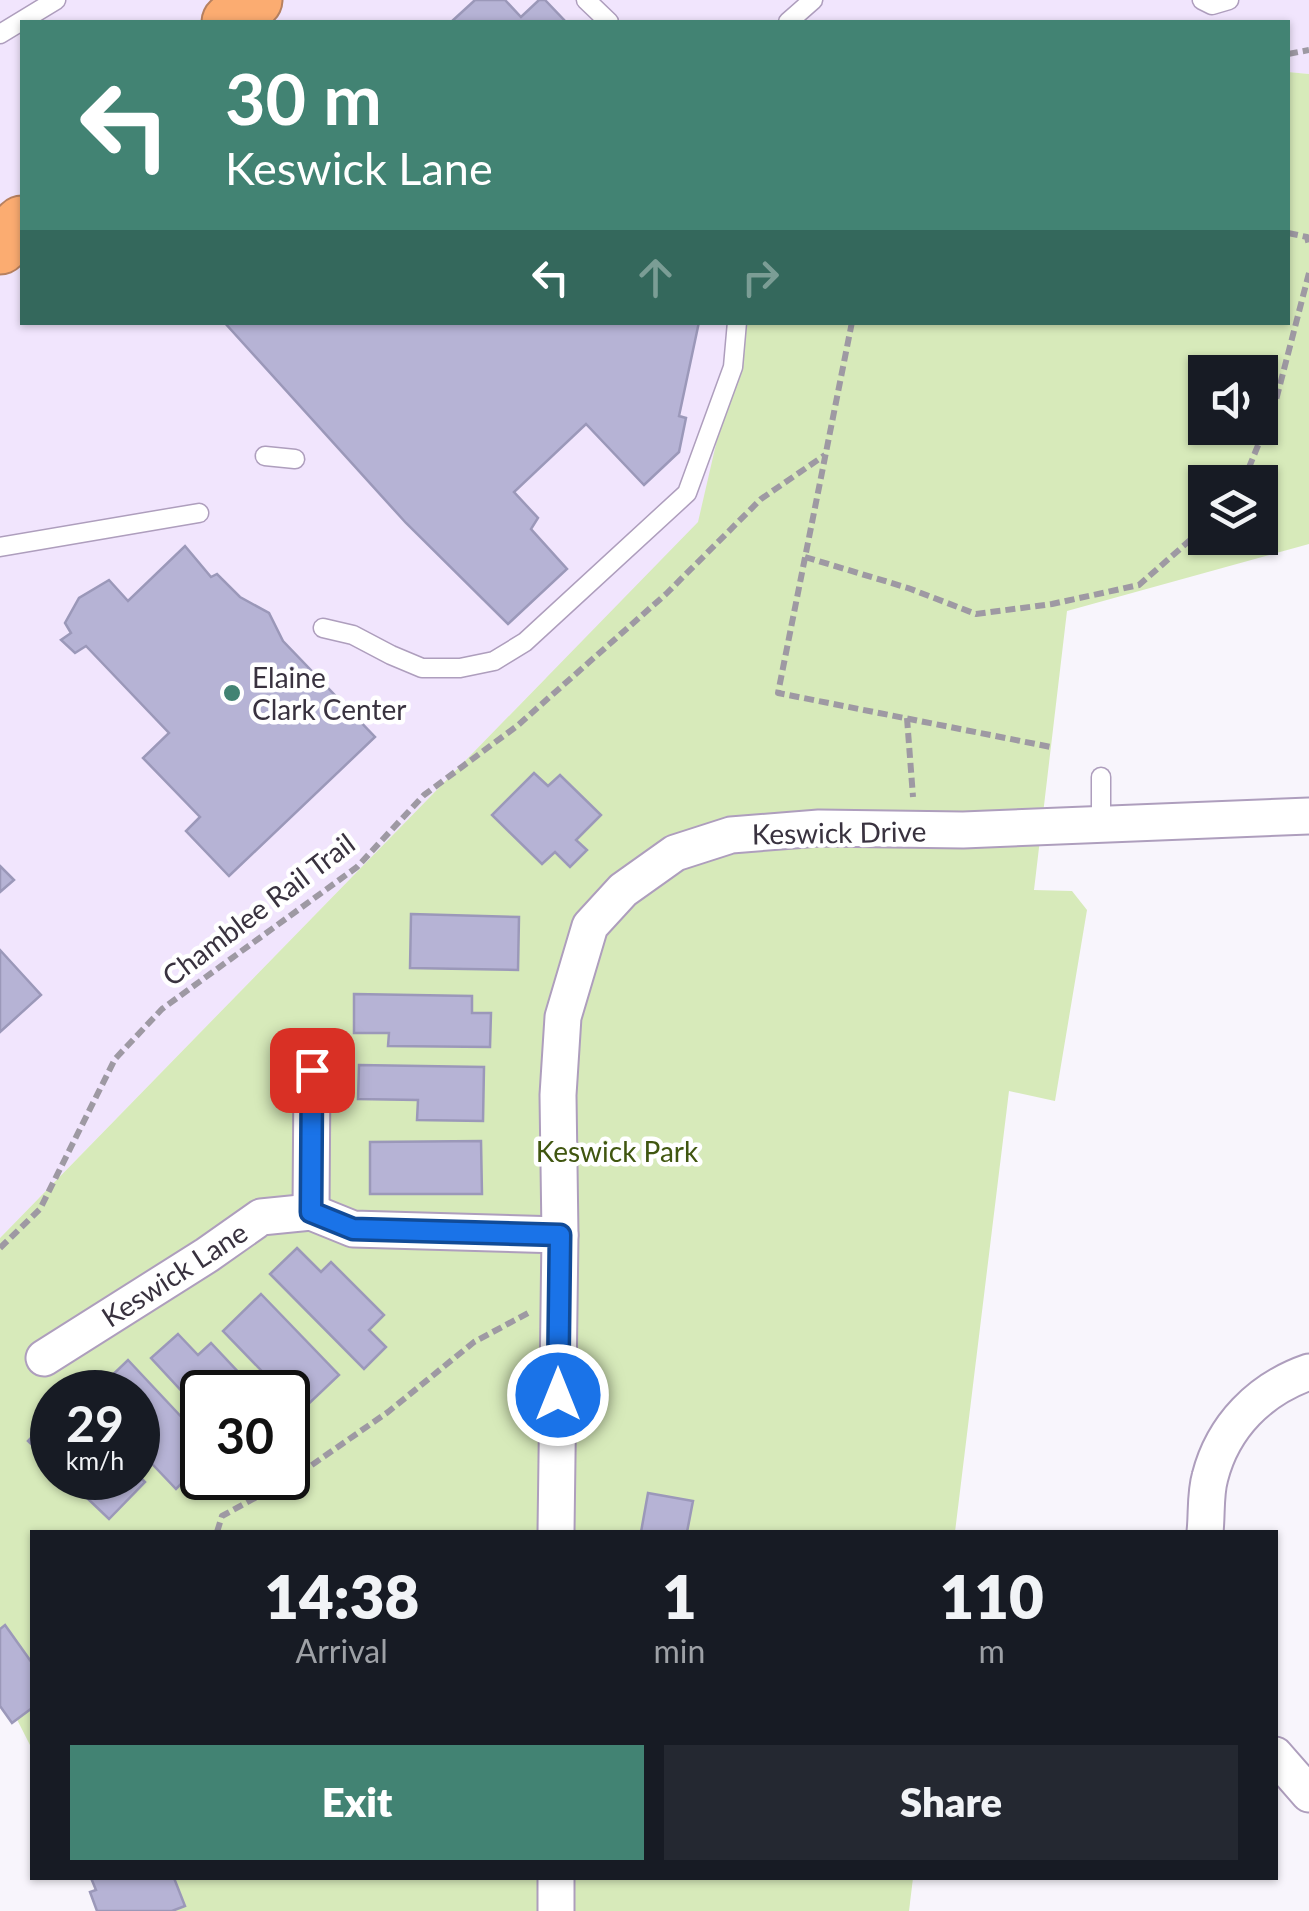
<!DOCTYPE html>
<style>
:root{--surface:#171b24;--page:#242831;--text:#f1f3f6;--muted:#9ea1a6;--accent:#428373}
body{margin:0;font-family:Lato,sans-serif;background:var(--page);color:var(--text);height:100vh;display:flex;flex-direction:column;font-size:38px;white-space:nowrap}
*{box-sizing:border-box;margin:0}
p{font-size:32px;color:var(--muted)}
.icon{flex:none;width:55px;height:55px;fill:none;stroke:currentColor;stroke-width:2;stroke-linecap:round;stroke-linejoin:round}
.map{position:relative;flex:1;overflow:hidden}
.details{position:absolute;left:30px;top:1530px;width:1248px;height:350px;display:flex;flex-direction:column;background:var(--surface);border-radius:0px;box-shadow:0 2px 8px #0004}
.details>*{flex:none}
.guide{position:absolute;left:20px;top:20px;width:1270px;height:305px;border-radius:0px;box-shadow:0 2px 8px #0004;background:#428373;color:#fff;overflow:hidden}
.buttons{position:absolute;left:1188px;top:355px;display:grid;gap:20px}
.buttons a{display:grid;place-items:center;width:90px;height:90px;border-radius:0px;background:var(--surface);box-shadow:0 2px 8px #0004;font-size:50px}
.speed{position:absolute;left:30px;top:1370px;display:flex;gap:20px;font-size:50px;font-weight:700;text-align:center}
.speed>*{display:grid;place-content:center;width:130px;height:130px;border-radius:50%;background:var(--surface);box-shadow:0 2px 8px #0004;line-height:1}
.speed small{font-size:25px;font-weight:400}
.speed .limit{border:5px solid #111;border-radius:15px;background:#fff;color:#111}
.pin{position:absolute;display:grid;place-items:center;width:85px;height:85px;color:#fff;margin:-42px;border-radius:20px;box-shadow:0 5px 15px #0006}
.me{position:absolute;width:110px;margin:-55px;rotate:0deg;stroke-linejoin:round;filter:drop-shadow(0 0 8px #0008)}
.turn{display:flex;align-items:center;gap:35px;height:210px;padding:0 40px;font-size:45px}
.turn .icon{width:130px;height:130px;stroke-width:2.5}
.turn b{display:block;font-size:70px;line-height:85px}
.lanes{display:flex;align-items:center;height:95px;padding:0 40px;background:#0003;justify-content:center;gap:50px;direction:ltr}
.lanes .off{opacity:.35}
.eta{display:flex;justify-content:space-evenly;align-items:center;height:170px;text-align:center}
.eta b{font-size:60px;font-weight:800;line-height:70px}
.button{display:flex;gap:20px;margin-top:auto;padding:20px 40px}
.button a{flex:1;height:115px;border-radius:0px;background:var(--accent);color:#fff;font-size:40px;font-weight:800;line-height:115px;text-align:center}
.button a+a{background:var(--page);color:var(--text)}
.map>svg:first-child{display:block}
</style>
<div class="map">
<svg width="1309" height="1911" viewBox="0 0 1309 1911">
<rect width="100%" height="100%" fill="#f8f5fc"/>
<path fill="#f1e5fd" d="M0,0H1309V74L1288,72V22H22V322L853,323L812,432L560,681L546,678L0,1238Z"/>
<g fill="#d7eaba" fill-rule="evenodd">
<path d="M1288,72L1309,74V544L1067,611L1034,890L1072,891L1087,910L1055,1101L1009,1091L955,1532H32V1749L0,1686V1238L698,522L744,323L1288,322ZM1205,372H1260V428H1205ZM1205,482H1260V538H1205ZM52,1392H138V1478H52ZM202,1392H288V1478H202Z"/>
<path d="M98,1878H913L909,1911H115Z"/>
</g>
<g fill="#b6b3d5" stroke="#9b98b9" stroke-width="2.5">
<path d="M475,0H505L521,17L539,0H545L566,22H451Z"/>
<path d="M224,322H699L679,416L686,418L679,452L644,485L586,424L514,492L538,518L531,529L567,569L508,624L406,523Z"/>
<path d="M185,546L211,577L217,574L240,597L269,613L283,641L375,737L229,876L186,831L200,817L143,758L169,733L86,646L75,653L61,640L71,633L65,623L79,598L109,580L128,601Z"/>
<path d="M534,773L548,786L560,775L601,815L576,840L587,850L570,867L555,852L542,864L492,815Z"/>
<path d="M0,866L14,880L0,892Z"/>
<path d="M411,914L519,917L518,970L410,968Z"/>
<path d="M0,950L41,995L0,1032Z"/>
<path d="M354,994L472,996V1013H491L490,1047L388,1046L389,1033H354Z"/>
<path d="M359,1065L484,1067L483,1121L417,1120L418,1100L358,1099Z"/>
<path d="M481,1141L482,1194H370V1142Z"/>
<path d="M297,1248L321,1272L331,1262L384,1315L369,1330L386,1347L364,1369L270,1274Z"/>
<path d="M261,1294L339,1375L300,1412L288,1398V1392H282L223,1331Z"/>
<path d="M178,1334L198,1355L211,1343L257,1392H202V1413L151,1358Z"/>
<path d="M128,1360L202,1439V1463L176,1489L138,1449V1429L142,1425L138,1421V1392H111L103,1384Z"/>
<path d="M52,1416V1464L28,1441Z"/>
<path d="M138,1475L145,1482L109,1519L66,1478H138Z"/>
<path d="M648,1493L693,1501L687,1532H641Z"/>
<path d="M5,1625L32,1663V1708L12,1723L0,1706V1629Z"/>
<path d="M91,1878H174L185,1906L172,1911H97L90,1892L96,1890Z"/>
</g>
<g fill="none" stroke-linecap="round" stroke-linejoin="round">
<g stroke="#ae9ebd" stroke-width="21">
<g id="lane">
<path d="M586,0L609,22"/>
<path d="M1202,0L1212,5L1229,0"/>
<path d="M788,22L813,0"/>
<path d="M0,34L56,0"/>
<path d="M265,456L295,459"/>
<path d="M0,547L199,513"/>
<path d="M323,628L353,635L391,655L422,668H460L494,661L525,642L687,493L733,367L737,322"/>
<path d="M1101,777V825"/>
</g>
</g>
<g stroke="#ae9ebd" stroke-width="39">
<g id="street">
<path d="M311,1212L312,1070"/>
<path d="M44,1358L207,1255L261,1217L311,1212L353,1229L560,1235"/>
<path d="M556,1532L560,1235L558,1095L563,1017L590,926L623,890L675,853L731,835L819,828L963,830L1309,816"/>
<path d="M1205,1532C1207,1515 1205,1494 1210,1477C1223,1426 1260,1389 1309,1372"/>
<path d="M1275,1755L1309,1794"/>
<path d="M556,1878V1911"/>
</g>
</g>
<g stroke="#b78160" stroke-width="59">
<g id="highway">
<path d="M230,22L254,0"/>
<path d="M0,246L22,224"/>
</g>
</g>
<g stroke="#9e99a3" stroke-width="6" stroke-dasharray="10 5" stroke-linecap="butt">
<path d="M1288,54L1309,50"/>
<path d="M1288,233L1307,237L1309,245"/>
<path d="M852,322L778,693L1051,747"/>
<path d="M1243,482L1275,404L1309,273"/>
<path d="M805,557L908,588L976,614L1052,604L1139,585L1205,527"/>
<path d="M907,718L913,797"/>
<path d="M0,1248L40,1209L115,1059L162,1009L357,867L424,795L517,726L666,594L761,499L825,455"/>
<path d="M217,1532L222,1516L299,1474L388,1412L474,1342L530,1312"/>
</g>
<use href="#lane" stroke="#fff" stroke-width="18"/>
<use href="#street" stroke="#fff" stroke-width="35"/>
<use href="#highway" stroke="#fbac71" stroke-width="55"/>
</g>
<g fill="none" stroke-linecap="round" stroke-linejoin="round">
<g stroke="#114b97" stroke-width="25">
<path id="route" d="M312,1070L311,1212L353,1229L560,1235L558,1395"/>
</g>
<use href="#route" stroke="#1a73e8" stroke-width="18"/>
</g>
<circle fill="#428373" stroke="#fff" stroke-width="4" cx="232" cy="693" r="10"/>
<g text-anchor="middle" dominant-baseline="central" stroke-width="9" stroke-linejoin="round" paint-order="stroke">
<g font-size="28" fill="#39323f" stroke="#fff" text-anchor="start">
<text x="252" y="677">Elaine<tspan x="252" dy="32">Clark Center</tspan></text>
</g>
<g font-size="28" fill="#39323f" stroke="#fff">
<text transform="translate(839 832) rotate(-1)">Keswick Drive</text>
<text transform="translate(258 909) rotate(-37)">Chamblee Rail Trail</text>
<text transform="translate(174 1274) rotate(-33)">Keswick Lane</text>
</g>
<g font-size="28" fill="#405610" stroke="#fff">
<text x="617" y="1151">Keswick Park</text>
</g>
</g>
</svg>
<div class="buttons">
<a><svg class="icon" aria-label="sound" viewBox="0 0 24 24"><path d="M4 9h4l5-4v14l-5-4H4zM17 9q2 3 0 6"/></svg></a>
<a><svg class="icon" aria-label="layers" viewBox="0 0 24 24"><path d="M12 4l9 5-9 5-9-5zM3 14l9 5 9-5"/></svg></a>
</div>
<div class="speed"><div>29<small>km/h</small></div><div class="limit">30</div></div>
<div class="pin" style="left:312px;top:1070px;background:#d93025"><svg class="icon" aria-label="arrive" viewBox="0 0 24 24"><path d="M6 21V4h12l-3 4 3 4H6"/></svg></div>
<svg class="me" style="left:558px;top:1395px" viewBox="-20 -20 40 40"><circle r="17" fill="#1a73e8" stroke="#fff" stroke-width="3"/><path d="M0-11L8 9 0 5-8 9z" fill="#fff"/></svg>
<div class="guide">
<div class="turn"><svg class="icon" aria-label="left" viewBox="0 0 24 24"><path d="M17 20v-9H6M10 6l-5 5 5 5"/></svg><div><b>30 m</b>Keswick Lane</div></div>
<div class="lanes"><svg class="icon" aria-label="left" viewBox="0 0 24 24"><path d="M17 20v-9H6M10 6l-5 5 5 5"/></svg><svg class="icon off" aria-label="ahead" viewBox="0 0 24 24"><path d="M12 20V5M6 11l6-6 6 6"/></svg><svg class="icon off" aria-label="right" viewBox="0 0 24 24"><path d="M7 20v-9h11M14 6l5 5-5 5"/></svg></div>
</div>
<section class="details">
<div class="eta">
<div><b>14:38</b><p>Arrival</p></div>
<div><b>1</b><p>min</p></div>
<div><b>110</b><p>m</p></div>
</div>
<div class="button"><a>Exit</a><a>Share</a></div>
</section>
</div>
